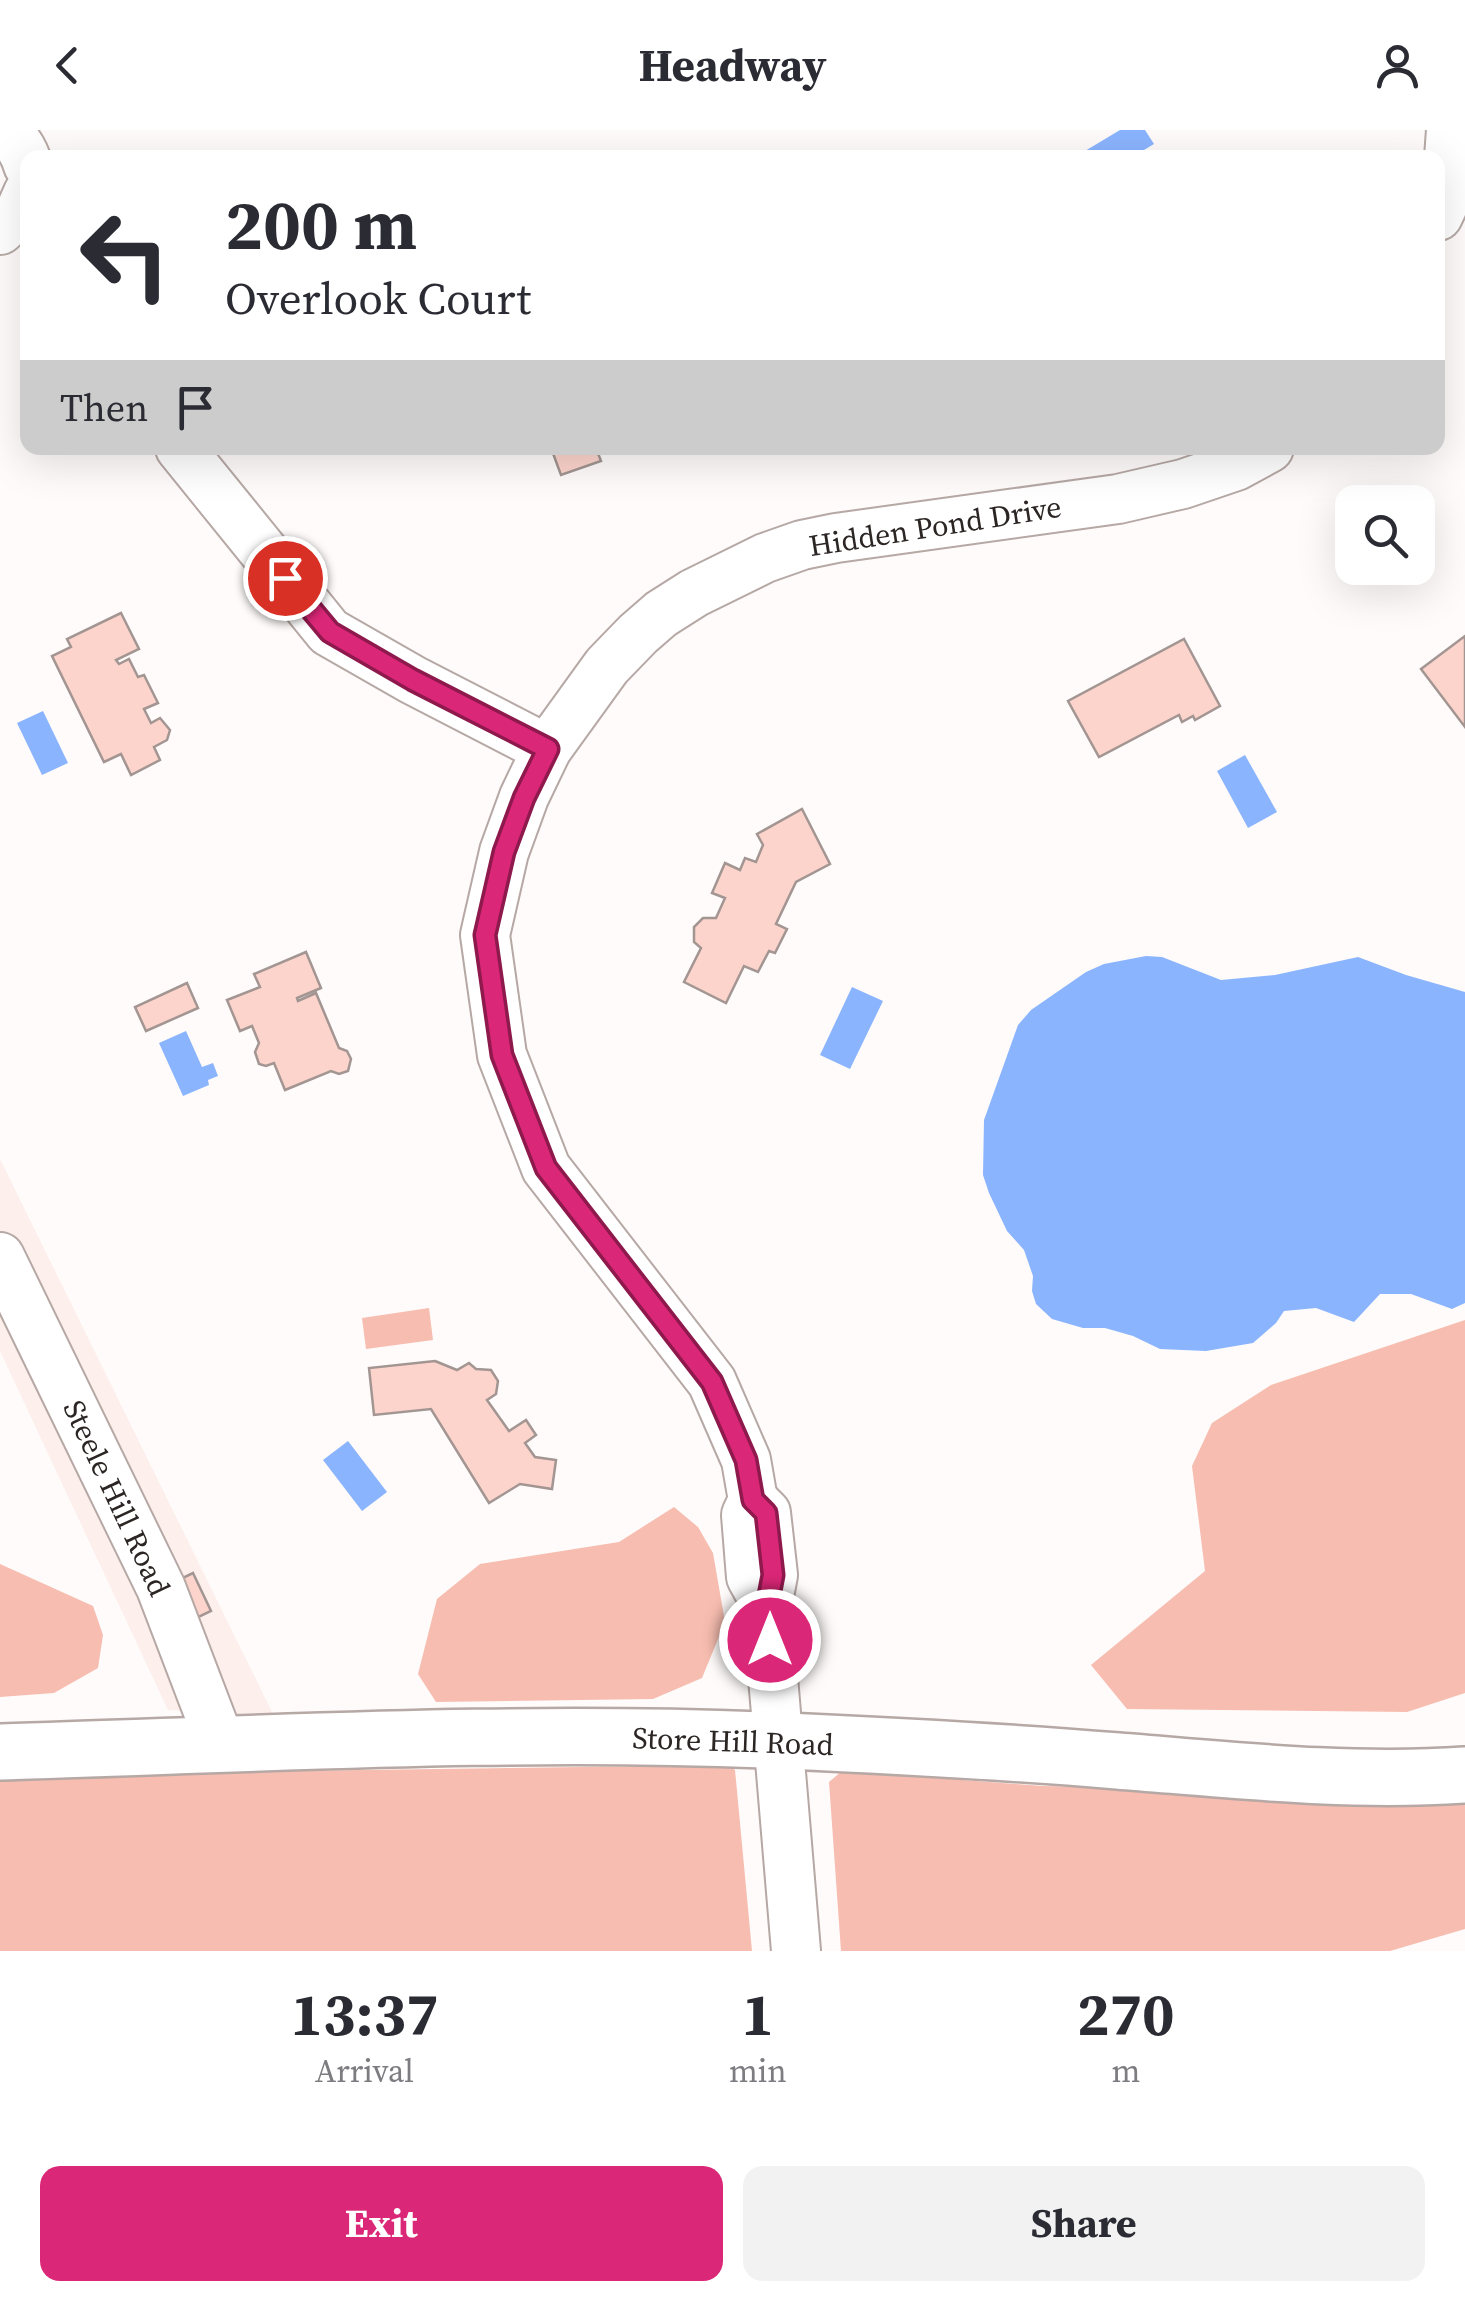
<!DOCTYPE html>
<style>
:root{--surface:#fff;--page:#f2f2f3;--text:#2b2b33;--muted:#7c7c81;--accent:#db2777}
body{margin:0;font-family:"Source Serif 4",serif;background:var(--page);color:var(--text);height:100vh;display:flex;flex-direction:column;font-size:38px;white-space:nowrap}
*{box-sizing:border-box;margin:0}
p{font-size:32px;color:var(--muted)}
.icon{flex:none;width:55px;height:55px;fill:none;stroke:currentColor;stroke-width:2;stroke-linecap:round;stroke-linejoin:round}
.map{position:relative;height:1821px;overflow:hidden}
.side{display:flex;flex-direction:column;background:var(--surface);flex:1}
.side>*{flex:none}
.top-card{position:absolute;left:20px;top:20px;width:1425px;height:305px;border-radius:20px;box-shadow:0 10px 40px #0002;background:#fff;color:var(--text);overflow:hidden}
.buttons{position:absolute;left:1335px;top:355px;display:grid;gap:20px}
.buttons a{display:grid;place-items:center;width:100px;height:100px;border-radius:20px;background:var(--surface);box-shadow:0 10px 40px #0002;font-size:50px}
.pin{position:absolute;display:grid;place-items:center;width:85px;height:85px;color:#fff;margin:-42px;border:5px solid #fff;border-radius:50%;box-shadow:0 2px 10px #0007}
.me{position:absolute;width:110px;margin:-55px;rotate:0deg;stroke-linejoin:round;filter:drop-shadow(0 0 8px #0008)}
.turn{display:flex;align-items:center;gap:35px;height:210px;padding:0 40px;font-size:45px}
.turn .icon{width:130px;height:130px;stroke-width:2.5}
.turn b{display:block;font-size:70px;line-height:85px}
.then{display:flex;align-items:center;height:95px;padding:0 40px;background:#0003;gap:20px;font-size:38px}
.eta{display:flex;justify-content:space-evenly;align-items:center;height:170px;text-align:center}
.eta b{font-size:60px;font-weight:700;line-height:70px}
.button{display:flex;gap:20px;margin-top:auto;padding:20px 40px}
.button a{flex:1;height:115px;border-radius:20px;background:var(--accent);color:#fff;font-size:40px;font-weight:700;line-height:115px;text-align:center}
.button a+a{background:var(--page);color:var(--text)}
header{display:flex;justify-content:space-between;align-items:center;height:130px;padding:0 40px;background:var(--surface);font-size:45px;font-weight:700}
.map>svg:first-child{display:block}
</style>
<header><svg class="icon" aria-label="back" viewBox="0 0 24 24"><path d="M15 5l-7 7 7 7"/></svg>Headway<svg class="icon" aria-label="person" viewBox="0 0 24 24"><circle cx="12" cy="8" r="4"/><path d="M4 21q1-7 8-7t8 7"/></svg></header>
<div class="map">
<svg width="1465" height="1821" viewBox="0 0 1465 1821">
<rect width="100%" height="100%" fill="#fefbfa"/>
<path fill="#fdefec" d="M0,1029L274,1586L168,1580L0,1221Z"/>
<g fill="#f7bdb0">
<path d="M429,1178L433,1210L366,1219L362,1188Z"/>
<path d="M1465,1190V1563L1407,1582L1127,1579L1091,1535L1205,1441L1192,1336L1212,1293L1271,1255Z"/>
<path d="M674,1377L698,1397L713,1423L725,1492L702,1548L653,1569L436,1572L418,1544L437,1469L480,1434L619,1412Z"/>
<path d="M0,1434L93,1476L103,1505L98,1538L54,1563L0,1567Z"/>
<path d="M729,1635L735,1640L752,1821H0V1645Z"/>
<path d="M842,1641L1043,1656L1465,1664V1799L1390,1821H841L829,1652Z"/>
</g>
<g fill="#8ab4fe">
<path d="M1120,0H1145L1154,14L1132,27H1089L1085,21Z"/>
<path d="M43,581L68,633L42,645L17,593Z"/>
<path d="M1245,625L1277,682L1248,698L1217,641Z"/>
<path d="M1146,826L1162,827L1221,850L1275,845L1358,827L1406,845L1465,862V1173L1452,1179L1411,1164H1380L1354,1192L1316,1178L1284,1181L1276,1193L1253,1213L1206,1221L1160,1219L1133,1206L1105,1198H1083L1052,1189L1036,1174L1032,1161L1033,1146L1024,1120L1007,1101L989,1063L983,1045L984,990L1018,895L1031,880L1086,842L1104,834Z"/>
<path d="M852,857L883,871L850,939L820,925Z"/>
<path d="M186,901L202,937L213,933L218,946L208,950L209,955L183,966L159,913Z"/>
<path d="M348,1311L387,1362L362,1381L323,1330Z"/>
</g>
<g fill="#fcd4cc" stroke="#a29592" stroke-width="2.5">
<path d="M551,318H596L601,331L561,345Z"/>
<path d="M121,483L139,519L116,530L119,534L129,529L138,547L144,545L158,573L144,579L151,593L160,588L170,600L167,610L154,617L160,630L131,645L121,624L104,632L52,526L71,517L67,509Z"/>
<path d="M1465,506V597L1421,539Z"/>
<path d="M1184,509L1220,576L1195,590L1193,586L1182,592L1179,585L1099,627L1068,571Z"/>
<path d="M802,679L830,734L796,752L776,794L787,799L775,823L769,821L758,842L744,836L726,873L684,852L701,818L694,812V797L703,788H716L725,768L712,763L725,733L740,740L745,728L756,732L763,715L757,704Z"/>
<path d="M306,822L321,858L297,868L298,871L316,863L339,918L347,921L351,929L348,941L339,944L331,941L285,960L274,933L266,936L259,934L255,922L259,913L252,896L240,901L227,870L260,857L254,844Z"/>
<path d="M187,853L198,878L146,901L135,877Z"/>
<path d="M435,1231L457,1240L469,1233L476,1239L491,1240L498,1251L496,1264L487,1270L509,1301L526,1290L536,1305L525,1313L535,1327L556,1330L552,1359L520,1354L489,1373L431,1279L374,1285L369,1238Z"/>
<path d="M193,1443L211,1481L157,1507L139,1469Z"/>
</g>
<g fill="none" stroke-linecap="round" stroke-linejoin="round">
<g stroke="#b6a8a5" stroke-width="52">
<g id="minor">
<path d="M5,0C17,10 24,21 28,35"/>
<path d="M1438,86L1446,69L1451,0"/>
<path d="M0,100L20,81L28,63"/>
<path d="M180,318L329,502L413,550L547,619"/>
<path d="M0,1127L161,1458L221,1615"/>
<path d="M753,1370L746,1330L712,1252L546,1038L502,925L485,805L504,722L524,667L547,619L607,536L638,504L661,484L694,463L765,428L802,415L836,408L1118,369L1183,354L1236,336L1269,318"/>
<path d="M753,1370L766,1383L773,1445L767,1476L751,1447L746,1385Z"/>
<path d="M767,1476L796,1821"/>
</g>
</g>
<g stroke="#b6a8a5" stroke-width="60">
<path id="major" d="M0,1622C262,1614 524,1599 786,1611C897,1616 1007,1622 1118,1631C1233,1640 1349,1653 1465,1645"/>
</g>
<use href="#minor" stroke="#fff" stroke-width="48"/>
<use href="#major" stroke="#fff" stroke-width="55"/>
</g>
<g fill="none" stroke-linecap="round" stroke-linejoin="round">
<g stroke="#8e194d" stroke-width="25">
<path id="route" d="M285,448L330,502L413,550L548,619L524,668L504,722L485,805L502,925L546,1038L712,1252L746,1330L753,1370L766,1383L773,1445L767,1476L770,1510"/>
</g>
<use href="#route" stroke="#db2777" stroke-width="18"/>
</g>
<g text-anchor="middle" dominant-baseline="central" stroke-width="9" stroke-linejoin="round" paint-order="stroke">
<g font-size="30" fill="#2b2524" stroke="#fff">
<text transform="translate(935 396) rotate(-9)">Hidden Pond Drive</text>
<text transform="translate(117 1368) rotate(65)">Steele Hill Road</text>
<text transform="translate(733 1611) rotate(2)">Store Hill Road</text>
</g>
</g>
</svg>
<div class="buttons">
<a><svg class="icon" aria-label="search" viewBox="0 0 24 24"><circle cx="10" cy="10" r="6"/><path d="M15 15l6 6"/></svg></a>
</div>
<div class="pin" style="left:285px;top:448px;background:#d93025"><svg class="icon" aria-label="arrive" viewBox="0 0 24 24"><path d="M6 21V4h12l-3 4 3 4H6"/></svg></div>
<svg class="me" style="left:770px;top:1510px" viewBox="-20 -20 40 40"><circle r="17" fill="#db2777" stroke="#fff" stroke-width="3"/><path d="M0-11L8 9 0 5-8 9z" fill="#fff"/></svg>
<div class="top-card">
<div class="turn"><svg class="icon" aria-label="left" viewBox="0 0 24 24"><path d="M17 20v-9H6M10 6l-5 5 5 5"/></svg><div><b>200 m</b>Overlook Court</div></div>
<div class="then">Then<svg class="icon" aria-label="arrive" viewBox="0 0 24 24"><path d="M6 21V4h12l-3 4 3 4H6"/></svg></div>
</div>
</div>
<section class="side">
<div class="eta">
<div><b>13:37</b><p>Arrival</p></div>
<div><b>1</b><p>min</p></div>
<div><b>270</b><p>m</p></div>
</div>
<div class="button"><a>Exit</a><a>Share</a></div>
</section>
